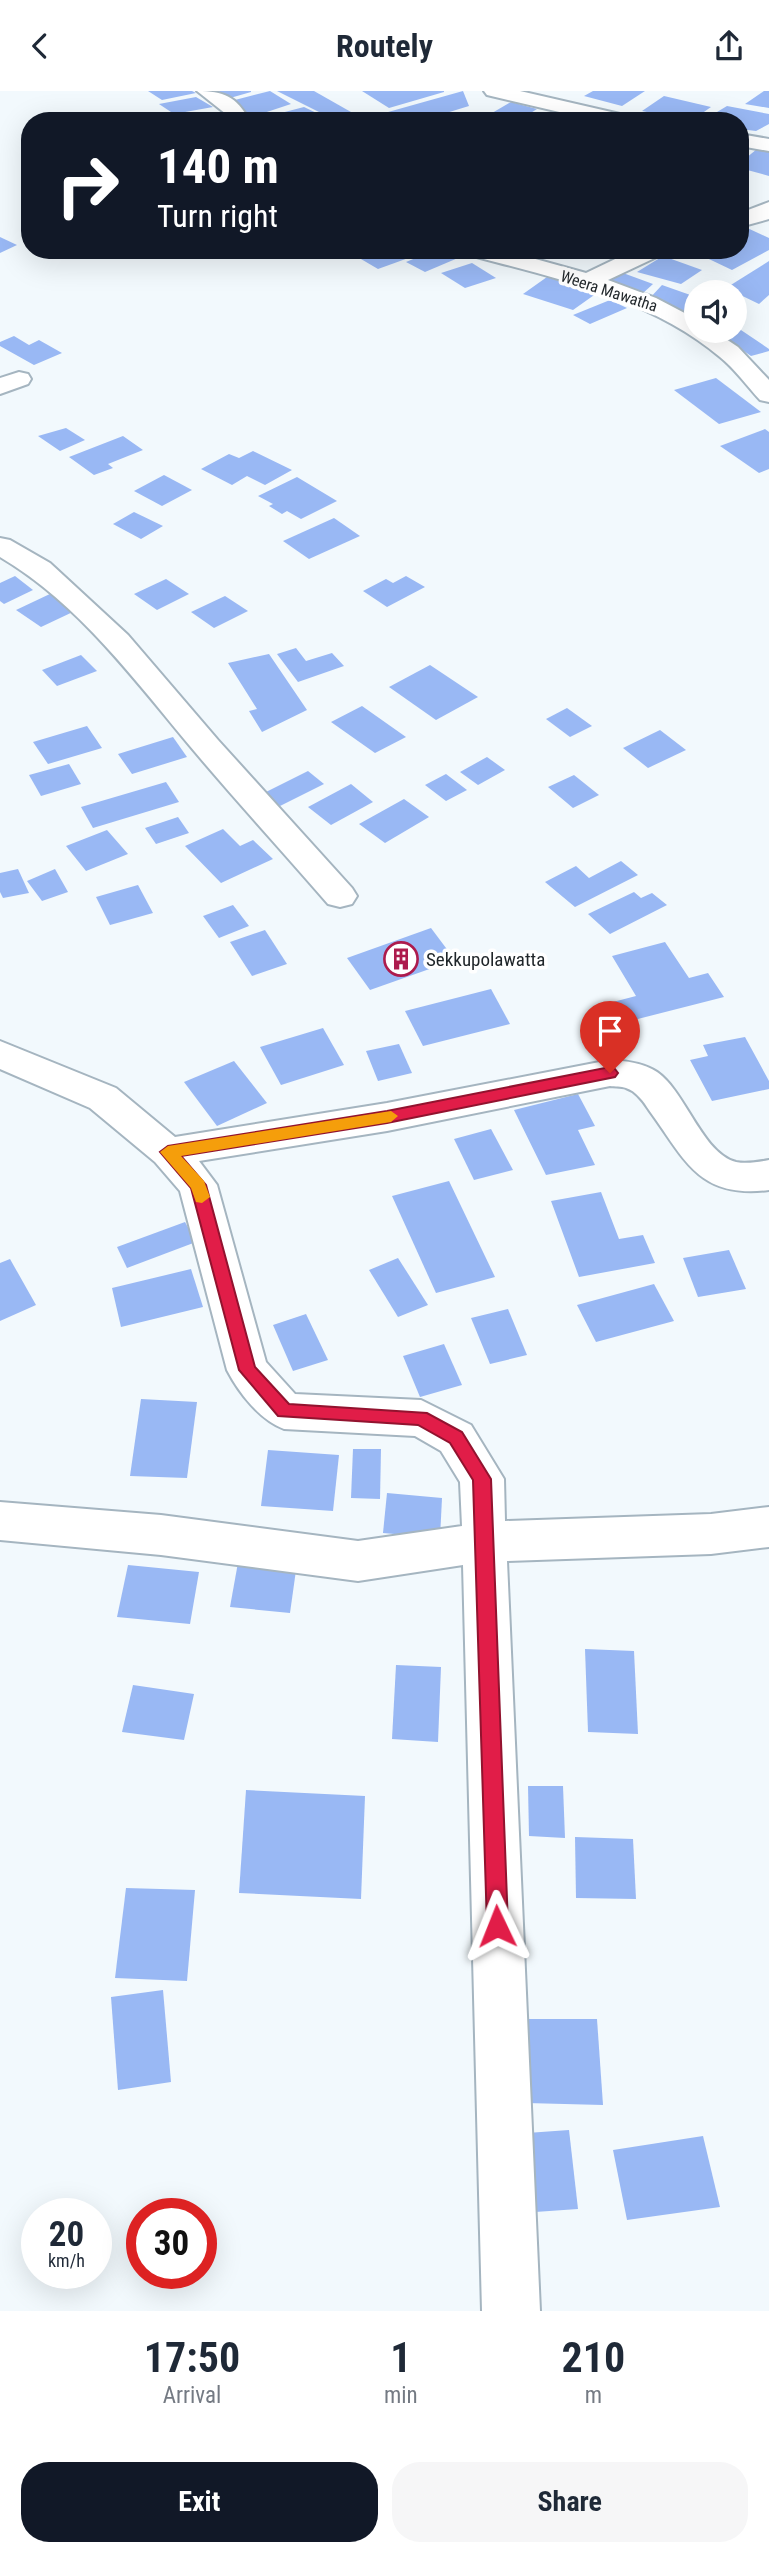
<!DOCTYPE html>
<style>
:root{--surface:#fff;--page:#f6f6f7;--text:#1f2937;--muted:#747a83;--accent:#111827}
body{margin:0;font-family:"Roboto Condensed",sans-serif;background:var(--page);color:var(--text);height:100vh;display:flex;flex-direction:column;font-size:26px;white-space:nowrap}
*{box-sizing:border-box;margin:0}
p{font-size:23px;color:var(--muted)}
.icon{flex:none;width:38px;height:38px;fill:none;stroke:currentColor;stroke-width:2;stroke-linecap:round;stroke-linejoin:round}
.map{position:relative;height:2220px;overflow:hidden}
.details{display:flex;flex-direction:column;background:var(--surface);flex:1}
.details>*{flex:none}
.hud{position:absolute;left:21px;top:21px;width:728px;height:147px;border-radius:28px;box-shadow:0 7px 28px #0002;background:#111827;color:#fff;overflow:hidden}
.tools{position:absolute;left:684px;top:189px;display:grid;gap:14px}
.tools a{display:grid;place-items:center;width:63px;height:63px;border-radius:50%;background:var(--surface);box-shadow:0 7px 28px #0002;font-size:35px}
.speed{position:absolute;left:21px;top:2107px;display:flex;gap:14px;font-size:35px;font-weight:700;text-align:center}
.speed>*{display:grid;place-content:center;width:91px;height:91px;border-radius:50%;background:var(--surface);box-shadow:0 7px 28px #0002;line-height:1}
.speed small{font-size:18px;font-weight:400}
.speed .limit{border:10px solid #d22;background:#fff;color:#111}
.pin{position:absolute;display:grid;place-items:center;width:60px;height:60px;color:#fff;margin:-72px -30px;border-radius:50% 50% 50% 0;rotate:-45deg;box-shadow:0 0 7px #0007}
.pin .icon{rotate:45deg}
.me{position:absolute;width:77px;margin:-38px;rotate:358deg;stroke-linejoin:round;filter:drop-shadow(0 0 5px #0008)}
.turn{display:flex;align-items:center;gap:24px;height:147px;padding:0 21px;font-size:32px}
.turn .icon{width:91px;height:91px;stroke-width:2.5}
.turn b{display:block;font-size:49px;line-height:60px}
.eta{display:flex;justify-content:space-evenly;align-items:center;height:119px;text-align:center}
.eta b{font-size:42px;font-weight:700;line-height:49px}
.cta{display:flex;gap:14px;margin-top:auto;padding:14px 21px}
.cta a{flex:1;height:80px;border-radius:28px;background:var(--accent);color:#fff;font-size:28px;font-weight:700;line-height:80px;text-align:center}
.cta a+a{background:var(--page);color:var(--text)}
header{display:flex;justify-content:space-between;align-items:center;height:91px;padding:0 21px;background:var(--surface);font-size:32px;font-weight:700}
.map>svg:first-child{display:block}
</style>
<header><svg class="icon" aria-label="back" viewBox="0 0 24 24"><path d="M15 5l-7 7 7 7"/></svg>Routely<svg class="icon" aria-label="share" viewBox="0 0 24 24"><path d="M12 15V3M7 8l5-5 5 5M5 13v7h14v-7"/></svg></header>
<div class="map">
<svg width="769" height="2220" viewBox="0 0 769 2220">
<rect width="100%" height="100%" fill="#f2f9fd"/>
<g fill="#99b8f4">
<path d="M148,0H192L196,2L162,9Z"/>
<path d="M218,0H251V1L230,7Z"/>
<path d="M270,0L291,13L249,27L231,10Z"/>
<path d="M277,0H314L351,21L329,26Z"/>
<path d="M362,0H444V1L389,17Z"/>
<path d="M463,0L469,15L420,30H356Z"/>
<path d="M593,0H645L622,15L584,5Z"/>
<path d="M764,0H769V17L745,13Z"/>
<path d="M664,5L711,16L691,30L642,20Z"/>
<path d="M196,6L213,16L174,23L159,13Z"/>
<path d="M511,11L537,18L518,30L492,22Z"/>
<path d="M727,15L769,23V33L756,40L740,38V30H702Z"/>
<path d="M304,16L329,28L254,30V29Z"/>
<path d="M561,21L589,29V30H547Z"/>
<path d="M206,22L216,30H170V28Z"/>
<path d="M465,22L488,29L487,30H446Z"/>
<path d="M757,58L769,61V85L740,77V72Z"/>
<path d="M743,135L769,147V159L732,179L690,159H740V136Z"/>
<path d="M0,146L17,154L0,162Z"/>
<path d="M354,159H404L414,165L378,178L349,161Z"/>
<path d="M435,159H442L458,167L425,181L406,171Z"/>
<path d="M535,159H579L562,168Z"/>
<path d="M663,165L702,179L681,193L637,181Z"/>
<path d="M769,170V204L759,213L726,197Z"/>
<path d="M472,172L496,187L465,197L441,182Z"/>
<path d="M623,182L653,193L642,203L605,190Z"/>
<path d="M547,186L597,202L573,219L523,203Z"/>
<path d="M662,194L696,206V213L686,222L649,208Z"/>
<path d="M610,209L627,217L590,233L573,224Z"/>
<path d="M735,235L769,258V260L751,265L715,240H735Z"/>
<path d="M14,245L29,254L39,249L62,262L34,274L0,255V251Z"/>
<path d="M716,287L761,321L719,333L674,299Z"/>
<path d="M66,337L85,349L60,360L38,345Z"/>
<path d="M765,338L769,341V378L759,382L720,355Z"/>
<path d="M123,345L143,359L108,373L113,377L94,384L69,366Z"/>
<path d="M253,360L292,379L265,394L247,385L232,394L201,378L229,363L239,367Z"/>
<path d="M164,384L192,399L162,415L134,400Z"/>
<path d="M297,386L337,410L301,428L287,420L282,423L269,415L273,413L258,405Z"/>
<path d="M134,421L163,435L141,448L113,433Z"/>
<path d="M334,427L360,445L309,468L283,450Z"/>
<path d="M15,485L33,499L4,513L0,510V492Z"/>
<path d="M406,485L425,496L387,516L363,500L386,488L393,492Z"/>
<path d="M166,488L189,503L157,519L134,503Z"/>
<path d="M52,502L77,519L41,536L16,519Z"/>
<path d="M225,505L248,520L214,537L191,521Z"/>
<path d="M296,557L306,570L332,562L344,575L298,591L277,563Z"/>
<path d="M269,563L307,619L262,641L249,620L257,618L228,572Z"/>
<path d="M81,564L97,580L57,595L42,579Z"/>
<path d="M430,574L478,606L436,629L389,596Z"/>
<path d="M362,615L406,646L375,662L331,631Z"/>
<path d="M567,617L592,635L570,646L546,628Z"/>
<path d="M87,635L102,657L48,673L33,651Z"/>
<path d="M660,639L686,659L648,677L623,657Z"/>
<path d="M173,646L187,666L132,683L118,663Z"/>
<path d="M487,666L505,679L478,694L460,681Z"/>
<path d="M69,673L81,693L41,705L29,684Z"/>
<path d="M308,680L324,693L280,715L264,702Z"/>
<path d="M446,683L467,699L446,710L425,694Z"/>
<path d="M574,684L599,704L573,717L548,696Z"/>
<path d="M166,691L179,711L93,737L81,716Z"/>
<path d="M351,693L373,711L331,734L308,716Z"/>
<path d="M404,708L429,726L385,752L359,733Z"/>
<path d="M178,726L189,742L156,753L145,737Z"/>
<path d="M223,738L240,755L253,749L273,768L221,792L185,755Z"/>
<path d="M107,739L128,763L86,780L66,755Z"/>
<path d="M621,770L638,784L575,816L545,791L576,775L589,787Z"/>
<path d="M18,778L29,802L3,807L0,801V782Z"/>
<path d="M55,778L68,801L42,810L27,790Z"/>
<path d="M138,794L153,822L110,834L96,806Z"/>
<path d="M634,801L641,807L652,802L667,814L610,843L588,823Z"/>
<path d="M233,814L249,835L219,847L203,825Z"/>
<path d="M431,837L455,869L370,899L347,867Z"/>
<path d="M265,839L287,873L252,885L230,851Z"/>
<path d="M665,851L689,887L708,882L724,906L626,931L613,911L636,905L612,865Z"/>
<path d="M491,898L510,933L423,955L405,920Z"/>
<path d="M323,937L344,974L281,994L260,956Z"/>
<path d="M745,946L769,990V998L712,1010L690,969L708,965L703,954Z"/>
<path d="M399,953L412,982L378,990L366,960Z"/>
<path d="M234,970L267,1012L217,1035L184,991Z"/>
<path d="M578,1003L595,1035L578,1039L595,1074L546,1084L514,1019Z"/>
<path d="M491,1038L513,1079L474,1089L454,1048Z"/>
<path d="M449,1090L495,1186L436,1202L392,1105Z"/>
<path d="M601,1101L619,1148L643,1144L655,1172L579,1186L551,1110Z"/>
<path d="M185,1131L196,1151L127,1177L117,1156Z"/>
<path d="M729,1159L746,1198L698,1206L683,1167Z"/>
<path d="M398,1167L428,1214L398,1226L369,1179Z"/>
<path d="M10,1168L36,1214L0,1230V1172Z"/>
<path d="M191,1178L203,1216L121,1236L112,1197Z"/>
<path d="M654,1193L674,1230L596,1251L577,1214Z"/>
<path d="M508,1218L527,1264L490,1273L471,1227Z"/>
<path d="M306,1223L328,1269L293,1280L273,1234Z"/>
<path d="M444,1253L462,1294L420,1306L403,1265Z"/>
<path d="M141,1308L197,1311L187,1387L130,1385Z"/>
<path d="M353,1358H381L380,1408L351,1407Z"/>
<path d="M268,1359L339,1364L333,1420L261,1415Z"/>
<path d="M387,1402L442,1407L440,1447L383,1442Z"/>
<path d="M239,1466L297,1472L290,1522L230,1516Z"/>
<path d="M128,1474L199,1481L190,1533L117,1526Z"/>
<path d="M585,1558L634,1560L638,1643L588,1641Z"/>
<path d="M396,1574L441,1576L438,1651L392,1648Z"/>
<path d="M133,1594L194,1603L184,1649L122,1641Z"/>
<path d="M528,1695H563L565,1747L529,1745Z"/>
<path d="M246,1699L365,1705L361,1808L239,1802Z"/>
<path d="M575,1746L633,1748L636,1808L576,1807Z"/>
<path d="M126,1797L195,1799L187,1890L115,1887Z"/>
<path d="M163,1899L171,1991L118,1999L111,1906Z"/>
<path d="M523,1928H597L603,2014L526,2012Z"/>
<path d="M569,2039L578,2118L535,2121L527,2042Z"/>
<path d="M703,2045L720,2116L627,2129L613,2059Z"/>
</g>
<g fill="none" stroke-linecap="round" stroke-linejoin="round">
<g stroke="#a5b5c0" stroke-width="4">
<g id="minor">
<path d="M197,0C224,0 236,5 250,30H230L226,23Z"/>
<path d="M484,0H520L633,26L636,30H598L487,4Z"/>
<path d="M740,43L769,48V60L740,55Z"/>
<path d="M769,111V128L740,136V122Z"/>
<path d="M466,159H503L586,182L634,159H664L661,164L608,189L656,207L696,228V240H714L738,256L769,289V311L760,309C747,295 735,278 720,266C650,207 555,187 469,164Z"/>
<path d="M19,281L28,283L31,288L28,293L0,303V287Z"/>
<path d="M0,447L10,449L50,472L128,544L218,649L352,797L357,805L352,813L340,816L328,813C284,762 238,712 195,661C136,591 80,513 0,466Z"/>
<path d="M0,950L116,997L175,1046L387,1012L610,969C626,970 644,972 657,981C686,1001 702,1062 736,1071C747,1073 758,1071 769,1069V1099C698,1108 685,1068 649,1019C644,1011 636,1000 626,997C621,995 615,996 610,995L387,1040L199,1070L217,1094L266,1271L295,1303L421,1309L471,1334L504,1388L505,1430L711,1423L769,1416V1456L711,1463L507,1470L540,2220H482L463,1474L358,1490L161,1464L0,1449V1411L161,1424L358,1450L462,1435L460,1391L441,1360L415,1345L284,1338C260,1329 239,1302 227,1279L180,1100L155,1071L90,1017L0,978Z"/>
</g>
</g>
<use href="#minor" fill="#fff" fill-rule="evenodd"/>
</g>
<path fill="#e11d48" stroke="#92132f" stroke-width="2" d="M610,976L615,978L618,982L615,986L387,1032L181,1065L206,1094L255,1276L289,1313L427,1322L462,1341L491,1388L508,1835L505,1843L497,1846L490,1843L487,1835L473,1389L450,1352L418,1334L278,1325L239,1279L191,1097L160,1061L168,1055L387,1020Z"/>
<path fill="#f59e0b" d="M391,1020L398,1025L391,1031L181,1065L204,1090L210,1106L202,1112L196,1111L191,1097L160,1061L168,1055Z"/>
<defs>
<g id="building-ring" transform="scale(1.75)"><circle r="9.5" fill="#fff" stroke="#ad1b4d" stroke-width="1.5"/><path d="M-4-6H4V6H1V3H-1V6H-4ZM-2.5-4.3h1.7v1.8h-1.7ZM.8-4.3h1.7v1.8H.8ZM-2.5-1h1.7V.8h-1.7ZM.8-1h1.7V.8H.8Z" fill="#ad1b4d"/></g>
</defs>
<g fill-rule="evenodd">
<use href="#building-ring" x="401" y="868"/>
</g>
<g text-anchor="middle" dominant-baseline="central" stroke-width="7" stroke-linejoin="round" paint-order="stroke">
<g font-size="16" fill="#1f2529" stroke="#fff">
<text transform="translate(609 200) rotate(18)">Weera Mawatha</text>
</g>
<g font-size="19" fill="#1f2529" stroke="#fff" text-anchor="start">
<text x="426" y="868">Sekkupolawatta</text>
</g>
</g>
</svg>
<div class="tools">
<a><svg class="icon" aria-label="sound" viewBox="0 0 24 24"><path d="M4 9h4l5-4v14l-5-4H4zM17 9q2 3 0 6"/></svg></a>
</div>
<div class="speed"><div>20<small>km/h</small></div><div class="limit">30</div></div>
<div class="pin" style="left:610px;top:982px;background:#d93025"><svg class="icon" aria-label="arrive" viewBox="0 0 24 24"><path d="M6 21V4h12l-3 4 3 4H6"/></svg></div>
<svg class="me" style="left:497px;top:1835px" viewBox="-20 -20 40 40"><path d="M0-17L14 15 0 8-14 15z" fill="#e11d48" stroke="#fff" stroke-width="4"/></svg>
<div class="hud">
<div class="turn"><svg class="icon" aria-label="right" viewBox="0 0 24 24"><path d="M7 20v-9h11M14 6l5 5-5 5"/></svg><div><b>140 m</b>Turn right</div></div>
</div>
</div>
<section class="details">
<div class="eta">
<div><b>17:50</b><p>Arrival</p></div>
<div><b>1</b><p>min</p></div>
<div><b>210</b><p>m</p></div>
</div>
<div class="cta"><a>Exit</a><a>Share</a></div>
</section>
